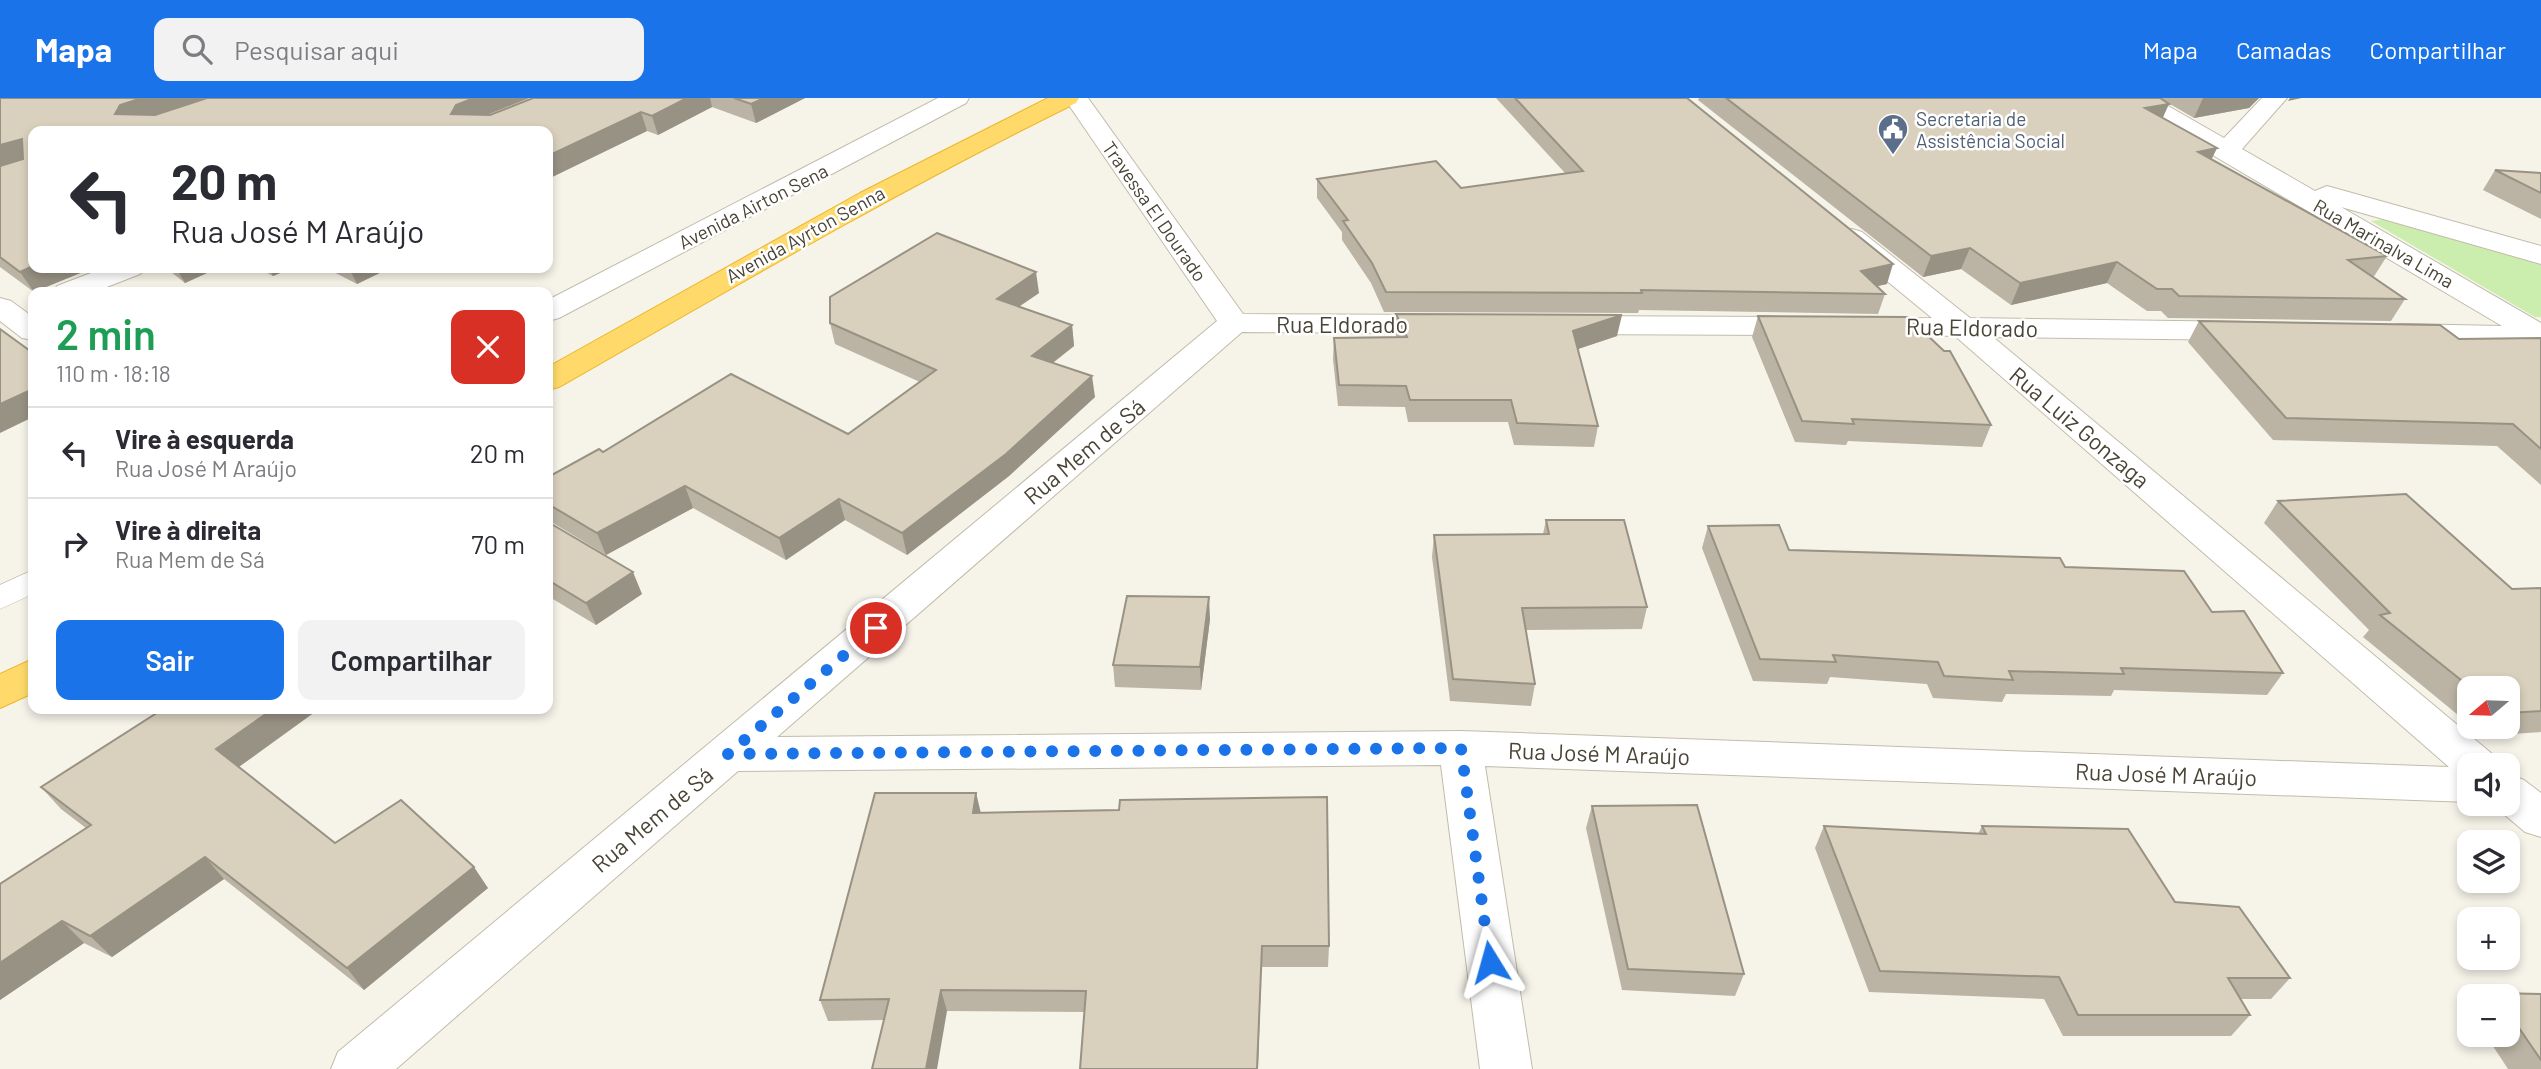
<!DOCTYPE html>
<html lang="pt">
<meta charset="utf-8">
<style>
:root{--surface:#fff;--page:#f2f2f3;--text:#2b2b33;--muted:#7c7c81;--line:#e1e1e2;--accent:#1a73e8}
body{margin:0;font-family:Barlow,sans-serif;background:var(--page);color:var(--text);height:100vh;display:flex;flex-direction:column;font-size:26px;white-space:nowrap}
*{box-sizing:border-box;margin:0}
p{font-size:23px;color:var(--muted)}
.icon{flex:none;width:38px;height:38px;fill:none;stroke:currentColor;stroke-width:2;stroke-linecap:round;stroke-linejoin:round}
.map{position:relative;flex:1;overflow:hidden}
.side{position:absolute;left:28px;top:189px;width:525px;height:427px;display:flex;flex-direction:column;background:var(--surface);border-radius:14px;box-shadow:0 4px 10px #0003}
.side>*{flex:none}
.banner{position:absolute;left:28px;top:28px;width:525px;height:147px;border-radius:14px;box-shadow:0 4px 10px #0003;background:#fff;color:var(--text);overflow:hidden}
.needle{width:46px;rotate:251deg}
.fabs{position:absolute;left:2457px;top:578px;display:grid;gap:14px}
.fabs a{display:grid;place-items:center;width:63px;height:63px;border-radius:14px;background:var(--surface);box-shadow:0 4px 10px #0003;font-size:35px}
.pin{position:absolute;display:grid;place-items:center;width:60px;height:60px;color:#fff;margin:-30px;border:4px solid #fff;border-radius:50%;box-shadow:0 2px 7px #0007}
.me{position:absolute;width:77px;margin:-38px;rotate:352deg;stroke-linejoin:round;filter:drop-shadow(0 0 5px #0008)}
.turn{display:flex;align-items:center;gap:24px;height:147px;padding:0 28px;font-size:32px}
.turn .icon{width:91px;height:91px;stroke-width:2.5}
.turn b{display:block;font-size:49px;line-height:60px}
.round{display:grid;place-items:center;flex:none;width:74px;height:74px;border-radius:14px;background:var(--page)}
.overview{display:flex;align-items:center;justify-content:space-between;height:119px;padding:0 28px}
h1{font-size:42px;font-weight:600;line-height:52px;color:#1e9e55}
.primary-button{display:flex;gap:14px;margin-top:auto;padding:14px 28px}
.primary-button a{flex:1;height:80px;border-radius:14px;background:var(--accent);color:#fff;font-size:28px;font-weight:600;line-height:80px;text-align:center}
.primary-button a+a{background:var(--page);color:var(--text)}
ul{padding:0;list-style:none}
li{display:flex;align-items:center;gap:21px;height:91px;padding:0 28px;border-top:2px solid var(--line)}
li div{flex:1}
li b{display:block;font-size:26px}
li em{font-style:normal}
header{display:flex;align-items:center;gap:42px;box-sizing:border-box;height:98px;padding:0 35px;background:var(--accent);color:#fff}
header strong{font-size:33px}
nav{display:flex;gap:38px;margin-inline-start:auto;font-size:24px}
.search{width:490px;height:63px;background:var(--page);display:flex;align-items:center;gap:18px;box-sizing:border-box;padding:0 24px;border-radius:14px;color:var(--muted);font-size:26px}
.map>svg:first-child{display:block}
</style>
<header>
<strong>Mapa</strong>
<div class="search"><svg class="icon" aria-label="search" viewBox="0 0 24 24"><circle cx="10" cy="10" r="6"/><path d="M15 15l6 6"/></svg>Pesquisar aqui</div>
<nav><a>Mapa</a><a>Camadas</a><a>Compartilhar</a></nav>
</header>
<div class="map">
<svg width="2541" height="971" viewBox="0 0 2541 971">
<rect width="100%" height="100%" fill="#f6f3e9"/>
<path fill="#cbeeae" d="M2387,121L2541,167V219H2535L2371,123Z"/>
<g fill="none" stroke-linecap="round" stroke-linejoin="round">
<g stroke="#c2bcaa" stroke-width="1">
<path id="lane" d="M33,472V496L0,511V487Z"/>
</g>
<g stroke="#c2bcaa" stroke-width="2">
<g id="street">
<path d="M938,0H969L966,5L559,220L548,223V202Z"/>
<path d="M1064,0H1088L1243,216L1447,217L1458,219L1462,226L1458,233L1447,235L1242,234L777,639L1461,633L2449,669L1955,238L1857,235L1853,228L1857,221L1932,220L1842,146L1838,140L1842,134L1852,131L1862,134L1970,220L2248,224L2259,226L2264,233L2259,240L2248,242L1993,239L2491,655L2498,667H2469V704L1485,668L1532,971H1480L1441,667L738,673L396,971H331L338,954L1217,223Z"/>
<path d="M2125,0H2154L2224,40L2262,0H2287L2242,51L2315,93L2327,88L2541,148V166L2341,109L2541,225V247L2389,242L2384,235L2389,228L2400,226L2502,228L2216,59Z"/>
<path d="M104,170H145L140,176L94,194H53L57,188Z"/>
<path d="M0,200L11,203L33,219V242L22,240L0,223Z"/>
<path d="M1567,218L1807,219L1818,221L1822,228L1818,235L1807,237L1567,236L1556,234L1552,227L1556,220Z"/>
<path d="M2508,676L2524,682L2541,695V739L2525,734L2492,706L2508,705Z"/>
</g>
</g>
<g stroke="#edb62b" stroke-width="2">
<g id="highway">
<path d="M1048,0H1079L1076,5C899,92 730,191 559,289L548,292V269L860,95Z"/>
<path d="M33,561V595L0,610V576Z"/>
</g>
</g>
<use href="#lane" fill="#fff" fill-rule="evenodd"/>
<use href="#street" fill="#fff" fill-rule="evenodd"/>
<use href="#highway" fill="#ffda6a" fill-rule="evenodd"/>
</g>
<g fill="#bbb3a3">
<path d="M0,0H529L487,17H490L533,0H805L756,25L712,9L658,37L647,33L548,81V33H33L34,194L0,169Z"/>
<path d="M1496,0H1687L1887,186L1877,188L1885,196L1878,216L1639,212L1638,215L1384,214L1371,185L1342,142V134L1317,100V81L1461,90L1565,75Z"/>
<path d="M1699,0H2259L2249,10L2194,20L2163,2L2162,20L2217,50L2211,61L2387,158L2373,180L2405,201L2391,223L2168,220L2161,213H2147L2107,185L2011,207L1961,171L1923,179L1698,2Z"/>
<path d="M2495,72L2541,75V121L2483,92Z"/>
<path d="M166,170H218L185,185Z"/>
<path d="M258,170H292L273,178Z"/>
<path d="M326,170H390L357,186Z"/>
<path d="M1039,195L1019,209L1072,227L1074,248L1053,265L1095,299L1009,378L907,457L845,422L786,462L693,410L606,457L548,422V379L603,354L848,336L920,284L835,246L830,225Z"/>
<path d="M1396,216L1617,238L1578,251L1598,328L1594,349L1514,347L1508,324H1408L1405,309L1338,308L1333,261L1334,240L1396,239Z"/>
<path d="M1758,218L1991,327L1982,349L1848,343L1846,347L1795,344L1752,239Z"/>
<path d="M2199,223L2459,241L2541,240V387L2497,348L2273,342L2188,244Z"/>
<path d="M2278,403L2512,491L2541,490V634L2484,638L2472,628H2508V590H2469V626L2363,539L2369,532L2264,425Z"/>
<path d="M1546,422L1647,509L1642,531L1526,532L1535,586L1531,608L1450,603L1432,459L1434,437L1543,436Z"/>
<path d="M548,424L642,496L596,527L548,498Z"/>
<path d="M1708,428L1789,452L2065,469L2212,514L2283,575L2267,597L2114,592L2111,598L2006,596L2002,604L1933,600L1927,586L1830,579L1827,586L1753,583L1702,450Z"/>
<path d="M1210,521L1201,592L1115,589L1113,567Z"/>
<path d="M319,611L239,669L335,745L488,790L364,892L224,781L112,859L84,845L0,902L86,730L61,711L41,689Z"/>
<path d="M976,695L981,715L1329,848L1328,869H1262L1085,914L947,913L884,922L828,923L820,902Z"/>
<path d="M1592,708L1744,876L1735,898L1622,892L1586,730Z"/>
<path d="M1824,728L1978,736L1982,728L2175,804L2290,880L2271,901H2240L2250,917L2231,938H2063L2044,901L1869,894L1815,750Z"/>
<path d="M2495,895L2541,896V971H2508L2485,936H2508V898H2492Z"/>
</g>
<g fill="#989284">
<path d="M142,0H208L131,26L115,16L120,7Z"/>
<path d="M474,0H529L464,26L451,16L456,7Z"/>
<path d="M687,0H710L712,9L658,37L652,18Z"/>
<path d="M764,0H805L756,25L751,6Z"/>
<path d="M2203,0H2259L2249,10L2194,20Z"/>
<path d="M2290,0H2302L2288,3Z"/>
<path d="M2169,6L2160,26L2145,10Z"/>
<path d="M641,14L647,33L548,81V58Z"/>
<path d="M22,41L33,58L0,70V47Z"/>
<path d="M2217,50L2207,71L2198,54Z"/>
<path d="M1970,150L1961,171L1923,179L1931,158Z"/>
<path d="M2117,164L2107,185L2011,207L2020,185Z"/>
<path d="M1893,166L1887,186L1855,193L1861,173Z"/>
<path d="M33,168V170H93L34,194L20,174Z"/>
<path d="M176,170H218L185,185Z"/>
<path d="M269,170H292L273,178Z"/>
<path d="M349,170H390L357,186Z"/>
<path d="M1036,174L1039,195L1000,221L997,201Z"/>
<path d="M1622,217L1617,238L1569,254L1573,233Z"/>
<path d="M1072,227L1074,248L1034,279L1032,258Z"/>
<path d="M1092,278L1095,299L1009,378L907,457L902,435Z"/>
<path d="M33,291V319L0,335V306Z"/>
<path d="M685,388L693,410L606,457L597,435Z"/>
<path d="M839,401L845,422L786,462L779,440Z"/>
<path d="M633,474L642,496L596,527L586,505Z"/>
<path d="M1209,499L1210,521L1201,592L1200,569Z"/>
<path d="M273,611H319L233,673L216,651Z"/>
<path d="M976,695L981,717L973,715Z"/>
<path d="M205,759L224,781L112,859L90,838Z"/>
<path d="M474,769L488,790L364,892L347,870Z"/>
<path d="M62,823L84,845L0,902V865Z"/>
<path d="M1262,848L1258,971H1257Z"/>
<path d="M941,892L947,913L937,971H926Z"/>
</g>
<g fill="#d9d0bd" stroke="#989284" stroke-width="2">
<path d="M0,0H142L120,7L115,16L155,17L207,0H474L456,7L451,16L490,17L533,0H687L652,18L641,14L548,58V33H33V168L20,174L0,159V68L23,61L22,41L0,47Z"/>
<path d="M734,0H764L751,6Z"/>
<path d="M1515,0H1687L1893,166L1861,173L1885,196L1641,192L1642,195L1386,194L1372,165L1343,123L1348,122L1317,81L1436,63L1461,90L1583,73Z"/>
<path d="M1726,0H2160L2169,6L2145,10L2217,50L2198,54L2387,158L2348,162L2405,201L2179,198L2172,191H2157L2117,164L2020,185L1970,150L1931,158Z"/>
<path d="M2495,72L2541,75V95Z"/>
<path d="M937,135L1036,174L997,201L1072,227L1032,258L1092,278L1006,356L902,435L839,401L779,440L685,388L597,435L548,406V379L599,351L603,354L731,276L848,336L936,272L830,225V199Z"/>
<path d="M1396,216L1622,217L1573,233L1598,328L1517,325L1511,302H1410L1406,288L1339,287L1334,240L1407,239Z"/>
<path d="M1758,218L1908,219L1944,253H1950L1991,327L1852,321L1854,326L1802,323Z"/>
<path d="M2199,223L2440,227L2459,241L2541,240V351L2513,326L2286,320Z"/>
<path d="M0,231L33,255V291L0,306Z"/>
<path d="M2406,396L2512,491L2541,490V613L2508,615V590H2471L2380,517L2390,515L2278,403Z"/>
<path d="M1546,422H1624L1647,509L1522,510L1535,586L1453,581L1434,437L1549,436Z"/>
<path d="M548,424L633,474L586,505L548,482Z"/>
<path d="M1779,427L1789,452L2060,460L2065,469L2184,473L2212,514L2244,513L2283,575L2121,570L2124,576L2009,573L2013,582L1944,578L1938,564L1833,557L1836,564L1760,561L1708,428Z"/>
<path d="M1127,498L1209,499L1200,569L1113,567Z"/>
<path d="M163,611H273L216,651L335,745L401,702L474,769L347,870L205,759L90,838L62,823L0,865V786L91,727L41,689Z"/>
<path d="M875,695H976L973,715L1119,712L1120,702L1327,699L1329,848H1262L1257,971H1080L1086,893L941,892L926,971H872L889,901L820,902Z"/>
<path d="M1697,707L1744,876L1628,871L1592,708Z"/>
<path d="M1824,728L1986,736L1982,728L2128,731L2175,804L2239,809L2290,880H2228L2250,917H2078L2059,879L1880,873Z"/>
<path d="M2495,895L2541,896V962L2508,914V898H2496Z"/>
</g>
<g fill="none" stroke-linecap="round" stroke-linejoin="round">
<path stroke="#1a73e8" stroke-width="12" stroke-dasharray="0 21.6" d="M876,530L728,656L1461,650L1490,864"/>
</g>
<defs>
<g id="civic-pin" transform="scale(1.575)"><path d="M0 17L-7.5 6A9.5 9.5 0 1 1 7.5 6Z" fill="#5c6f8a" stroke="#fff"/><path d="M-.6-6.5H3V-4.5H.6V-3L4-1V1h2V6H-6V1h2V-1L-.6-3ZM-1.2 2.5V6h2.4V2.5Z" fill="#fff"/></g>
</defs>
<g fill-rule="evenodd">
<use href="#civic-pin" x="1893" y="31"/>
</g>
<g text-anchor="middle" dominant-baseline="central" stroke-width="5" stroke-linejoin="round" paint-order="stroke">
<g font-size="19" fill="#4e5e75" stroke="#fff" text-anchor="start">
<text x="1916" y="20">Secretaria de<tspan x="1916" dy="22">Assistência Social</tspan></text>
</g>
<g font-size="19" fill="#4a4436" stroke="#fff">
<text transform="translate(753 108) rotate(-27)">Avenida Airton Sena</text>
<text transform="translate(1155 113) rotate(55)">Travessa El Dourado</text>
<text transform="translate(805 136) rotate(-29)">Avenida Ayrton Senna</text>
<text transform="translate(2384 145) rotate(30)">Rua Marinalva Lima</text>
</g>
<g font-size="23" fill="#4a4436" stroke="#fff">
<text x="1342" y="226">Rua Eldorado</text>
<text transform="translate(1972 229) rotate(1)">Rua Eldorado</text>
<text transform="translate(2080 329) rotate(40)">Rua Luiz Gonzaga</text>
<text transform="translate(1084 353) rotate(-40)">Rua Mem de Sá</text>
<text transform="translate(1599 655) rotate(2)">Rua José M Araújo</text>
<text transform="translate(2166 676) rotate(2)">Rua José M Araújo</text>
<text transform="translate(652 721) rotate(-40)">Rua Mem de Sá</text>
</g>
</g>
</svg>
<div class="fabs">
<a><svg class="needle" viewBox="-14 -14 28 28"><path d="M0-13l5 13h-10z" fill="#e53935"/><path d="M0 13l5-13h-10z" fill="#7c7c81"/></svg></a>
<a><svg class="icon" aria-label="sound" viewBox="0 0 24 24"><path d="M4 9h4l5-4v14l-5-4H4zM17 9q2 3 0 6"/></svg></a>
<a><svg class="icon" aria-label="layers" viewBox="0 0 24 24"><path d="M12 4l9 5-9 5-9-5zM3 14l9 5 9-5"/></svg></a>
<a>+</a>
<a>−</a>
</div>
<div class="pin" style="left:876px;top:530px;background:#d93025"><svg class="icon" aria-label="arrive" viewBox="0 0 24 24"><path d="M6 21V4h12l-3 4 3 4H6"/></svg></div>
<svg class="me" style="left:1490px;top:864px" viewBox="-20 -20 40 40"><path d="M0-17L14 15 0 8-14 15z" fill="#1a73e8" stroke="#fff" stroke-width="4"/></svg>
<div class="banner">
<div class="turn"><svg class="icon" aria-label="left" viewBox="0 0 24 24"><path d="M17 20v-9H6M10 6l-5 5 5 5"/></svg><div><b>20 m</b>Rua José M Araújo</div></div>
</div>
<section class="side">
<div class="overview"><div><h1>2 min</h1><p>110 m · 18:18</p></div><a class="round" style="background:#d93025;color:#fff"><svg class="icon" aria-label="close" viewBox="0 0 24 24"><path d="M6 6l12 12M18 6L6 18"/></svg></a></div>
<ul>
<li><svg class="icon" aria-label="left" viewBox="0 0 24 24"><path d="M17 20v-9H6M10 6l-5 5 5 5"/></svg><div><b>Vire à esquerda</b><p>Rua José M Araújo</p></div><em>20 m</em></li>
<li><svg class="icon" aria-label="right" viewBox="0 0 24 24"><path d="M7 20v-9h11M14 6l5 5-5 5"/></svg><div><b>Vire à direita</b><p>Rua Mem de Sá</p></div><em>70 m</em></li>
</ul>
<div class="primary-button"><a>Sair</a><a>Compartilhar</a></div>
</section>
</div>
